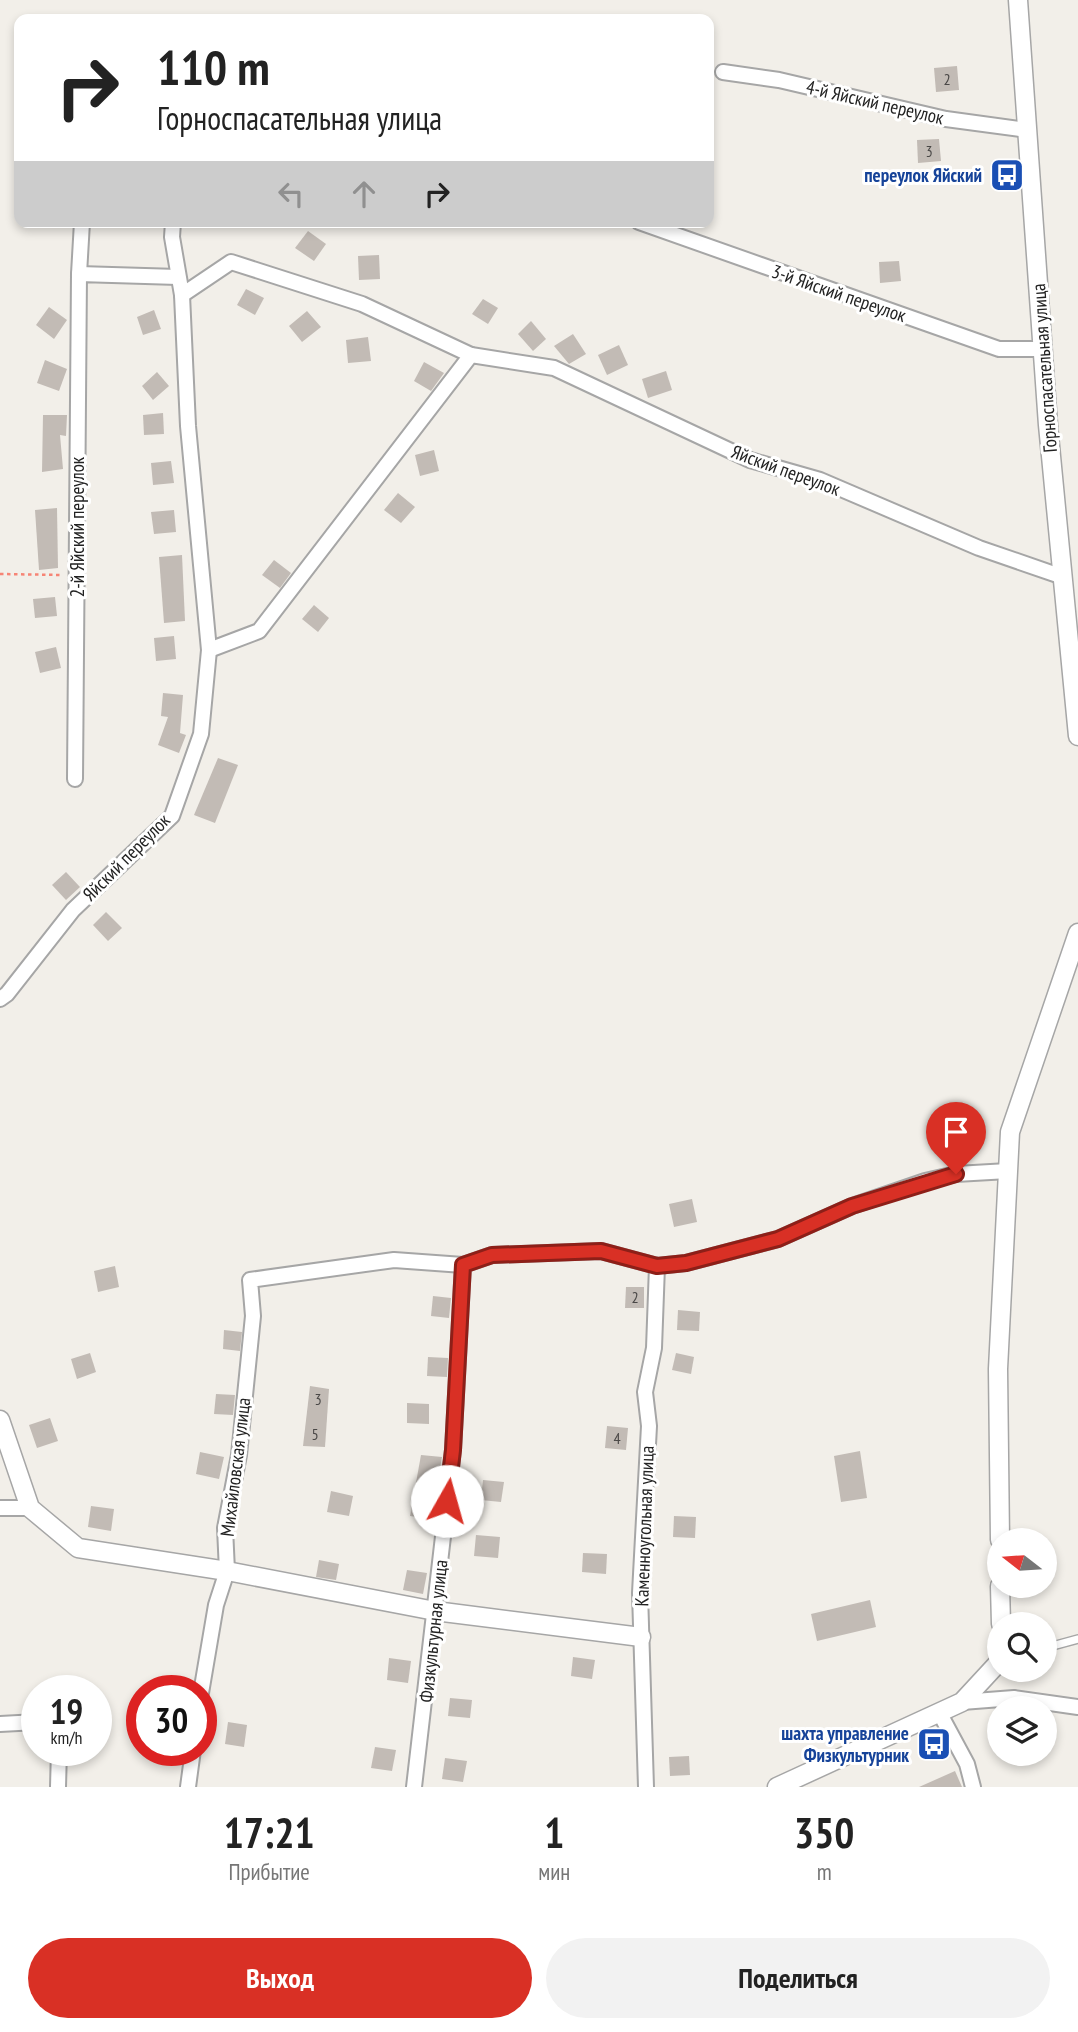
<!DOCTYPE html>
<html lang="ru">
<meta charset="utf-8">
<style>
:root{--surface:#fff;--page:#f2f2f2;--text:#222;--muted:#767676;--accent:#d93025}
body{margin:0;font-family:"PT Sans Narrow",sans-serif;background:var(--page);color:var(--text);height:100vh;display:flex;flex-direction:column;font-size:26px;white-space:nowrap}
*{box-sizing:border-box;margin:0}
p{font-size:23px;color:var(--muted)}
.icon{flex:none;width:38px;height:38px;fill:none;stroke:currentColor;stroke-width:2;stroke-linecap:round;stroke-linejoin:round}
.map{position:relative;height:1787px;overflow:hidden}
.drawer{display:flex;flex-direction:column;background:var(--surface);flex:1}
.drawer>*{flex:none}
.top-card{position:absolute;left:14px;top:14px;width:700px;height:214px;border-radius:14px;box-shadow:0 4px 10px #0003;background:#fff;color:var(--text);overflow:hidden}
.needle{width:46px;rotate:287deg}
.buttons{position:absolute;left:987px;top:1528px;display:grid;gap:14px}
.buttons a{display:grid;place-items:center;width:70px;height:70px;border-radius:50%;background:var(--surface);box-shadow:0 4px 10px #0003;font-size:35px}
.speed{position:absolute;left:21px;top:1675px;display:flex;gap:14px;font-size:35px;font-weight:700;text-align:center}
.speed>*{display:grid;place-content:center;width:91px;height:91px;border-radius:50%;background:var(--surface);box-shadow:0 4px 10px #0003;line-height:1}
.speed small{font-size:18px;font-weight:400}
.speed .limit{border:10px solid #d22;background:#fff;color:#111}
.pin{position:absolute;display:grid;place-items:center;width:60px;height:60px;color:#fff;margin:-72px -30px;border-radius:50% 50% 50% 0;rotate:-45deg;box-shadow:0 0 7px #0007}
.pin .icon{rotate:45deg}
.me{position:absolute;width:77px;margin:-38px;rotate:7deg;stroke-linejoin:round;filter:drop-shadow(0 0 5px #0008)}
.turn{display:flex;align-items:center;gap:24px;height:147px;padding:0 28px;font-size:32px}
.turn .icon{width:91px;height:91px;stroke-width:2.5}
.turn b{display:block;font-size:49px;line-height:60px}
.lanes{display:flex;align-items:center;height:66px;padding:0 28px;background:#0003;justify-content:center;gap:35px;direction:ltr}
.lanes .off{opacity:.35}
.eta{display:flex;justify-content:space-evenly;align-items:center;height:119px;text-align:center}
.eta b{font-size:42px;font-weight:800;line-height:49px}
.cta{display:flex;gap:14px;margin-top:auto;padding:14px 28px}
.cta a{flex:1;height:80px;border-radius:42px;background:var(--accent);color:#fff;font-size:28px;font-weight:800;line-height:80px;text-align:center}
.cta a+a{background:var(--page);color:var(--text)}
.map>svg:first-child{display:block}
</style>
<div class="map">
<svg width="1078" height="1787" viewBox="0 0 1078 1787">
<rect width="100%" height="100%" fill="#f2efe9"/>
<g fill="#c2bbb5">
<path d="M957,66L959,90L936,92L934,68Z"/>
<path d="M939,139L941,161L918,163L917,140Z"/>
<path d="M308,231L326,244L314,261L295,248Z"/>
<path d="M379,255L380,279L359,280L358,256Z"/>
<path d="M899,261L901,281L880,283L879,262Z"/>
<path d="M246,289L264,298L255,315L237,305Z"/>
<path d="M483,299L498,308L488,324L472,314Z"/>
<path d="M49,307L67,320L54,339L36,325Z"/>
<path d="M154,310L161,329L143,335L137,317Z"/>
<path d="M307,311L321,327L302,342L289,326Z"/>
<path d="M531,321L546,339L533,351L518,334Z"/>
<path d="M573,334L586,354L569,364L554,346Z"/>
<path d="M368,337L371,361L348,363L346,340Z"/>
<path d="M619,345L628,365L607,375L598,355Z"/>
<path d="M45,360L67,369L59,391L37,383Z"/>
<path d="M424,362L444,373L431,391L414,381Z"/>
<path d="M666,371L672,390L648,398L642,379Z"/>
<path d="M157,372L169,386L153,400L142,386Z"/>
<path d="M163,413L164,434L144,435L143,415Z"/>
<path d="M43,415H67L66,436L60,435L63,469L42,472Z"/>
<path d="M434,450L439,471L420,476L415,455Z"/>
<path d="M171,461L174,483L153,485L151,463Z"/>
<path d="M398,493L415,507L401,523L384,510Z"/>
<path d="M57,508L58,568L39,570L35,510Z"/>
<path d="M174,510L176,532L154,534L151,512Z"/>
<path d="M182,555L185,621L164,623L159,557Z"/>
<path d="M274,560L291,573L280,588L262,575Z"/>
<path d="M55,597L57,616L35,618L33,599Z"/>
<path d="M314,605L329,618L318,632L302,619Z"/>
<path d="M174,636L176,659L156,661L154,638Z"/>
<path d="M56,647L61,668L40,673L35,652Z"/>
<path d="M163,693L183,695L180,733L186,735L179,753L158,745L168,717L161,716Z"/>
<path d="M218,758L238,765L215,823L194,815Z"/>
<path d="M66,872L80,887L66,900L52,885Z"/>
<path d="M106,912L122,928L108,941L93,925Z"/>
<path d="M692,1199L697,1222L674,1227L669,1204Z"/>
<path d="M115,1266L119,1287L98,1292L94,1271Z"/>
<path d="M626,1287H644V1308H625Z"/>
<path d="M433,1296L451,1298L449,1318L431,1316Z"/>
<path d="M678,1310L700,1312L699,1331L677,1330Z"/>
<path d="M224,1330L242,1332L240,1351L223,1349Z"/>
<path d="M90,1353L96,1372L77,1379L71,1359Z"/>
<path d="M676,1353L694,1357L691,1374L672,1370Z"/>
<path d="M428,1357L448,1358L447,1377L427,1376Z"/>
<path d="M310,1386L329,1389L325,1447L303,1446Z"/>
<path d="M216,1394L235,1395L233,1415L214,1414Z"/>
<path d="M407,1403L429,1404V1424L407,1423Z"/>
<path d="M50,1418L58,1441L37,1448L29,1425Z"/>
<path d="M607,1426L628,1428L626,1450L605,1448Z"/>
<path d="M860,1451L867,1498L841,1502L834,1456Z"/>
<path d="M200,1452L224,1457L219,1479L196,1474Z"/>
<path d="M421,1455L442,1457L431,1519L410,1516Z"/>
<path d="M483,1480L504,1482L501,1502L481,1500Z"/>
<path d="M331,1491L353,1496L349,1516L327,1512Z"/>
<path d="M91,1506L114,1509L111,1531L88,1527Z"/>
<path d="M674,1516L696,1517L695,1538L673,1537Z"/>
<path d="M476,1535L500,1537L498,1558L474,1556Z"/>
<path d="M583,1553L607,1554L606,1574L582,1572Z"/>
<path d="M319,1560L339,1564L336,1580L316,1577Z"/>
<path d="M407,1570L427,1573L423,1594L403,1590Z"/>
<path d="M870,1600L876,1627L817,1641L811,1614Z"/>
<path d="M573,1657L595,1660L592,1679L571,1676Z"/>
<path d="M389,1658L411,1661L408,1683L387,1680Z"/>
<path d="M450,1698L472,1700L470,1718L448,1716Z"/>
<path d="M228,1722L247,1725L244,1747L225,1744Z"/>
<path d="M375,1747L396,1750L392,1771L371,1768Z"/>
<path d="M689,1756L690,1775L670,1776L669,1757Z"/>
<path d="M445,1758L467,1761L463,1782L442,1779Z"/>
<path d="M955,1771L962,1787H919Z"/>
</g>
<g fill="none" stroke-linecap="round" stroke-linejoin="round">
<g stroke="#a6a6a6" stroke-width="10">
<path id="service" d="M1045,1648L1078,1639"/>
</g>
<g stroke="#a6a6a6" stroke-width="18">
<g id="minor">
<path d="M723,72L779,80L946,119L1027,130"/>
<path d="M639,222L999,349H1042"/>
<path d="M79,274L82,222"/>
<path d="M182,295L231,262L362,304L471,355"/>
<path d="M209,650L259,631L471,355L554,368L750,460L820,480L979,548L1063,577"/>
<path d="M75,779L79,274L178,277"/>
<path d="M0,999L7,994L73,910L172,816L201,734L209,650L188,426L182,295L172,237L173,222"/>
<path d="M0,1508H30"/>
<path d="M201,1693L216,1605L227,1571L225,1528L239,1455L253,1316L250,1280L394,1260L463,1265L492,1255L601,1251L657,1266L686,1263L778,1239L852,1206L925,1181L956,1174L1008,1171"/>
<path d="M962,1702L1014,1698L1078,1707"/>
<path d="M939,1712L967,1764L973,1787"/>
<path d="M0,1724L37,1722"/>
<path d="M58,1787L59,1750"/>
<path d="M188,1787L193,1750"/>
<path d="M414,1787L453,1450L463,1265"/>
<path d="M646,1787L640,1593L649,1426L645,1392L654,1348L657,1266"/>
</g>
</g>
<g stroke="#a6a6a6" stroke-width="21">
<g id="tertiary">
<path d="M1018,0L1048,425L1078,736"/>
<path d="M0,1420L30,1508L78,1548L227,1571L435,1611L641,1637"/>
<path d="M1000,1540L998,1369L1010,1132L1078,933"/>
<path d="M1000,1586L1001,1624"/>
<path d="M777,1787L962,1702L999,1662"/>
</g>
</g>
<path stroke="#f68475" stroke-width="2.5" stroke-dasharray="3.5 3.5" stroke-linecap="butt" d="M0,574L63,575"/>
<use href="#service" stroke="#fff" stroke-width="7"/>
<use href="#minor" stroke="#fff" stroke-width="14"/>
<use href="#tertiary" stroke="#fff" stroke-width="18"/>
</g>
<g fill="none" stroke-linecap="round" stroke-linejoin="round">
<g stroke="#8d1f18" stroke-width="18">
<path id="route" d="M447,1501L453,1450L463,1265L492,1255L601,1251L657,1266L686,1263L778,1239L852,1206L956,1174"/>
</g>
<use href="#route" stroke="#d93025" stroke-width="12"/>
</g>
<defs>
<g id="bus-square" transform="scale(1.75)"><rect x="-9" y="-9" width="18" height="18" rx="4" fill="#1a4fb4" stroke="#fff"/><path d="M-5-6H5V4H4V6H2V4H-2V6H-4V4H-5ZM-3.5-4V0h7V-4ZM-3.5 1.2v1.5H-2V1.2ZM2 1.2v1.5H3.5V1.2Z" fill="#fff"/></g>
</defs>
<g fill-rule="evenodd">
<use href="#bus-square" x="1007" y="175"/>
<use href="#bus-square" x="934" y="1744"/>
</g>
<g text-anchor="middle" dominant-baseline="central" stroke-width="6" stroke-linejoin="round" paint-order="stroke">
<g font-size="16" fill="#4a4847">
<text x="947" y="79">2</text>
<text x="929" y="151">3</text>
<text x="635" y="1297">2</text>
<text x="318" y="1399">3</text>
<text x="315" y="1434">5</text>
<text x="617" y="1438">4</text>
</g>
<g font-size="19" fill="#222" stroke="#fff">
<text transform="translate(875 102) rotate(13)">4-й Яйский переулок</text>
<text transform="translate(839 293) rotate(19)">3-й Яйский переулок</text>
<text transform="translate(1044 368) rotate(-94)">Горноспасательная улица</text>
<text transform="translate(786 470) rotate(20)">Яйский переулок</text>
<text transform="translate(77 527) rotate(-90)">2-й Яйский переулок</text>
<text transform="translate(126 857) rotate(-45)">Яйский переулок</text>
<text transform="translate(235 1467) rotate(-83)">Михайловская улица</text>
<text transform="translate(644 1526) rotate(-88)">Каменноугольная улица</text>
<text transform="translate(433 1631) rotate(-84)">Физкультурная улица</text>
</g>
<g font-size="19" font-weight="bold" fill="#164399" stroke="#fff" text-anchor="end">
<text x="982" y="175">переулок Яйский</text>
<text x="909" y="1733">шахта управление<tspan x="909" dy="22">Физкультурник</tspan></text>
</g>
</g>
</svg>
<div class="buttons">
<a><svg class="needle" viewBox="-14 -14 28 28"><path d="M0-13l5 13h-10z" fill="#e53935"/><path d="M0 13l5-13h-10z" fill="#767676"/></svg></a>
<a><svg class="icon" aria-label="search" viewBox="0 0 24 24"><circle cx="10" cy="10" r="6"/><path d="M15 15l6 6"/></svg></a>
<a><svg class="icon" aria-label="layers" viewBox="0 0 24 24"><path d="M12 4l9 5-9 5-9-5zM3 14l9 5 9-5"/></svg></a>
</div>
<div class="speed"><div>19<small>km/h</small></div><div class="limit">30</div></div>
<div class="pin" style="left:956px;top:1174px;background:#d93025"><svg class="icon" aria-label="arrive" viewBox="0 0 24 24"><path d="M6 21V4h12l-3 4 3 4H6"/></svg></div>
<svg class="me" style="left:447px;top:1501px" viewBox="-20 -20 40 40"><circle r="19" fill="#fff"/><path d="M0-13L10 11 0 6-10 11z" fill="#d93025"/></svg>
<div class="top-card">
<div class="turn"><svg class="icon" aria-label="right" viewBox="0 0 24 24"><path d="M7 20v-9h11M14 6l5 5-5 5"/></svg><div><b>110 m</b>Горноспасательная улица</div></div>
<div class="lanes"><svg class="icon off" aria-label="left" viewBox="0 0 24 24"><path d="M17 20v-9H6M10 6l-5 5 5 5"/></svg><svg class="icon off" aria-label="ahead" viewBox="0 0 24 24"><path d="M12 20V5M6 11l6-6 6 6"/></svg><svg class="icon" aria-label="right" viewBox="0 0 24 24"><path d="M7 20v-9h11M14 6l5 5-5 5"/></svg></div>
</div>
</div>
<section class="drawer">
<div class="eta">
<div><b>17:21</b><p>Прибытие</p></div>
<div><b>1</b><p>мин</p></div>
<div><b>350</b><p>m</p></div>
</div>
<div class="cta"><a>Выход</a><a>Поделиться</a></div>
</section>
